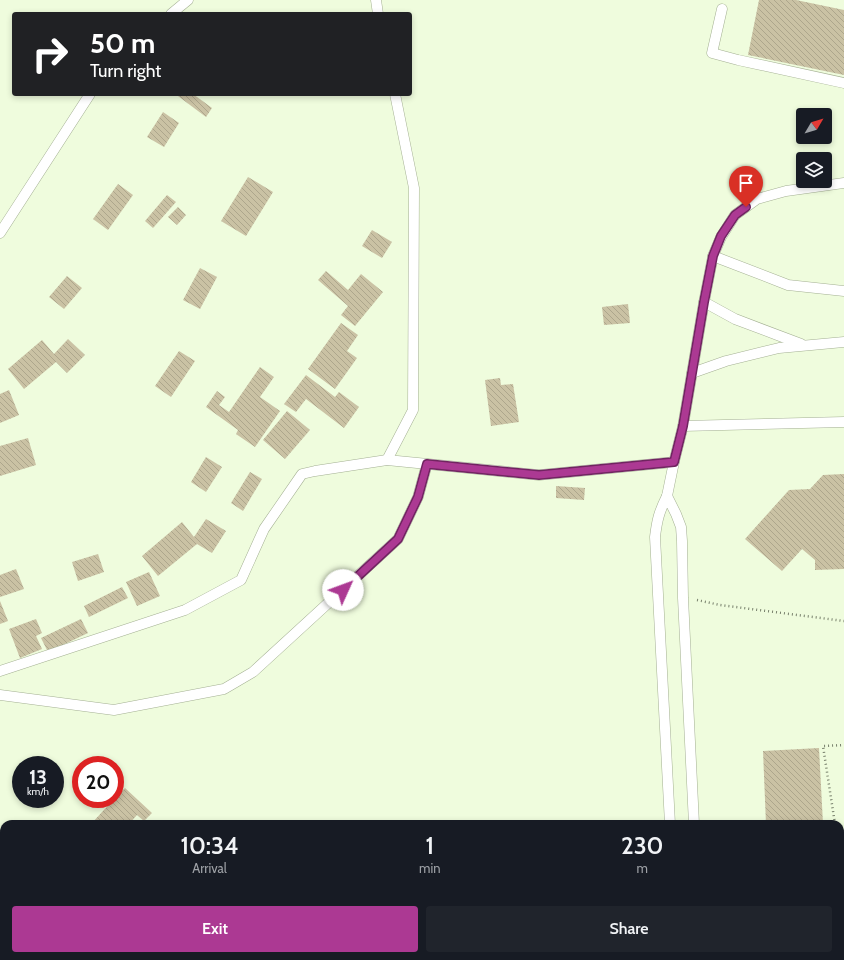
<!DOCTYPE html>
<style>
:root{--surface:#171b24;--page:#20242c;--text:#f1f3f6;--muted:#9ea1a6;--accent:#ac3993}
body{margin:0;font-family:Cabin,sans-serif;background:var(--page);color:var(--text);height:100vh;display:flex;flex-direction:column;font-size:15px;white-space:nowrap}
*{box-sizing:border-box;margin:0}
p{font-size:13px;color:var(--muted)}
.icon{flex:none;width:22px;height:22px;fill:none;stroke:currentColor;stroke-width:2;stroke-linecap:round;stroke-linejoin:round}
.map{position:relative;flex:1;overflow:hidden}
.sheet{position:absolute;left:0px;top:820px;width:844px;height:140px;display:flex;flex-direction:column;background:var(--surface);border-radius:12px 12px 0 0;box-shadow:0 2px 6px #0003}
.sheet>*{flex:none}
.hud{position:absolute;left:12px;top:12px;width:400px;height:84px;border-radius:4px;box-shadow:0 2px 6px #0003;background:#202124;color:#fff;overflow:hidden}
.needle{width:26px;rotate:52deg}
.fabs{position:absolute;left:796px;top:108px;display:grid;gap:8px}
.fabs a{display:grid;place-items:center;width:36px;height:36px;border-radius:4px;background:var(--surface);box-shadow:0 2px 6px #0003;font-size:20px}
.speed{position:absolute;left:12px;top:756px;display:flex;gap:8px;font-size:20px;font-weight:700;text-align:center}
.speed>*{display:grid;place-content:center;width:52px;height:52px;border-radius:50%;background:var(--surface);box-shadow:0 2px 6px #0003;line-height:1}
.speed small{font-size:10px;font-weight:400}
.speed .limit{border:6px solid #d22;background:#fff;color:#111}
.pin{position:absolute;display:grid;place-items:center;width:34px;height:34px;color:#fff;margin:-41px -17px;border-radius:50% 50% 50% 0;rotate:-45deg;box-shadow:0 0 4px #0007}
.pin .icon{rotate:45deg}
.me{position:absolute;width:44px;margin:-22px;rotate:47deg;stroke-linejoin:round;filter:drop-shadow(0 0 3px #0008)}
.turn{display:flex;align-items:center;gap:14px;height:84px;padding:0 12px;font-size:18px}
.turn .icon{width:52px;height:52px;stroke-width:2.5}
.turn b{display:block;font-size:28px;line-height:34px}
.eta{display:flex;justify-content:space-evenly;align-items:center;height:68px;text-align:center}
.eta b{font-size:24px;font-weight:600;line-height:28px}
.action{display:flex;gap:8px;margin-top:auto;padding:8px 12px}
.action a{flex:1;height:46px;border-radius:4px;background:var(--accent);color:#fff;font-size:16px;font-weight:600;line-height:46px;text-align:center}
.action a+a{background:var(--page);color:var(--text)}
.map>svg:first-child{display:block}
</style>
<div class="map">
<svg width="844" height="960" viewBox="0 0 844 960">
<defs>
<pattern id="building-back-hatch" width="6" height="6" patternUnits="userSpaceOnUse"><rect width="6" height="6" fill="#cac2a4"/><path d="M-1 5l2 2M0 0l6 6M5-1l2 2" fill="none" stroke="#ada68c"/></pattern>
</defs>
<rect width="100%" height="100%" fill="#effcdd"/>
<g fill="url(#building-back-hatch)">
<path d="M759,0H796L844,10V75L748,55Z"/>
<path d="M180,94H193L212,108L206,117L178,96Z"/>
<path d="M163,112L179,123L164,147L147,137Z"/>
<path d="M248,177L273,192L246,236L221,221Z"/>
<path d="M118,184L133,195L108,230L93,219Z"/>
<path d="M167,195L176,202L153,228L145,221Z"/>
<path d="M178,207L186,215L177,225L168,217Z"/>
<path d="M372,230L392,242L382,258L362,246Z"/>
<path d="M200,268L217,277L200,309L183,300Z"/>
<path d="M326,271L348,290L361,274L383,292L355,326L341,315L348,306L318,280Z"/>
<path d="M67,276L82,288L64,309L49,297Z"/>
<path d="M628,304L630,323L604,325L602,307Z"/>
<path d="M341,323L358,335L347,351L357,358L335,389L308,369Z"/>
<path d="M68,339L85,355L67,373L56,362L24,389L8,369L42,340L54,354Z"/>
<path d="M179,351L195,361L171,397L155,386Z"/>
<path d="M260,367L274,377L260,397L280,411L255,447L236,434L238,430L206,407L217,391L225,397L219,405L229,412Z"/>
<path d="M306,375L335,397L339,392L359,407L344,428L306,399L296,412L284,404Z"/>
<path d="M500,378L501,385L513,384L519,422L491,426L485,380Z"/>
<path d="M9,390L19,415L0,423V394Z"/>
<path d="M287,411L310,430L285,459L263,440Z"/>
<path d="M28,438L36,465L0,476V446Z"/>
<path d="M206,457L222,467L206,492L191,482Z"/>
<path d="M250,472L262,479L243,511L231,503Z"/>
<path d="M844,474V569L815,570V560L802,549L782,571L745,539L789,490L810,489L823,475Z"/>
<path d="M556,486L585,488L584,500L556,498Z"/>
<path d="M206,519L226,531L212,553L197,544L158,576L142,556L182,522L194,537Z"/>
<path d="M98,554L104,572L78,581L72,562Z"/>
<path d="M16,569L24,589L0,597V575Z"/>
<path d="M149,572L160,596L137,606L126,582Z"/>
<path d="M122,587L128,598L89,617L84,606Z"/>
<path d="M0,601L8,621L0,624Z"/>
<path d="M36,619L42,633L36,636L42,649L20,658L9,629Z"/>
<path d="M81,619L88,633L48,652L41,638Z"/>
<path d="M819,748L823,824H766L763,751Z"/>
<path d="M125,788L152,813L144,821L137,815L129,824H91L114,799H115V798Z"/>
<path d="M840,844L844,848V936H840Z"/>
<path d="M4,892V916L0,912V897Z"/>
<path d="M0,921L4,925V942L0,946Z"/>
<path d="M100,956H123L127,960H95Z"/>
<path d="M540,956H575V960H541Z"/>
</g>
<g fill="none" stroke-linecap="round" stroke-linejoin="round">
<g stroke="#a4b093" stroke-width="11">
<g id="service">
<path d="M376,0L378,14"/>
<path d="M722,9L712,53L738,60L844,83"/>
<path d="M171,14L188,0"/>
<path d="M0,233L90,94"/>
<path d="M713,256L721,237L735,215L757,199L786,191L844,183"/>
<path d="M704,302L735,319L801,344"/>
<path d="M692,373L726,361L779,348L844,342"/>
<path d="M683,426L844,422"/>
<path d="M387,460L413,410L414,188L395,94"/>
<path d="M667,496L674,462L683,426L704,302L713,256L788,285L844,291"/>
<path d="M0,671L185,610L241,580L264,529L302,474L315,471L387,460L539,475L674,462"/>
<path d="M0,695L114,710L224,689L253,672L398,539L418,497L427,464"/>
<path d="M670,824L655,537C657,520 659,512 667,496L676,514L681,527L682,541L683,598L694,824"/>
<path d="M677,956V960"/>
<path d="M700,956V960"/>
</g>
</g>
<g stroke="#78806c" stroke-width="2.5" stroke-dasharray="1 3" stroke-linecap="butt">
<path d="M697,600L720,605L844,621"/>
<path d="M835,824L823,746L844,745"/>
<path d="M840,831L844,834"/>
</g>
<use href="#service" stroke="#fff" stroke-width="10"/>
</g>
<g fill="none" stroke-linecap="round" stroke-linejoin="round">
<g stroke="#702560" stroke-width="10">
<path id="route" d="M343,590L398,539L418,497L427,464L539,475L674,462L683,426L704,302L713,256L721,236L735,215L746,207"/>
</g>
<use href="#route" stroke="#ac3993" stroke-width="7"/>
</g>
</svg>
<div class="fabs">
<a><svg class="needle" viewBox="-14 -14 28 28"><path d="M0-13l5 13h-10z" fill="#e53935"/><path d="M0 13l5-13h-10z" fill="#9ea1a6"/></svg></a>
<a><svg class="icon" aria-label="layers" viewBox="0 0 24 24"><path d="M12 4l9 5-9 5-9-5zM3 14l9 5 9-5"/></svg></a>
</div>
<div class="speed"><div>13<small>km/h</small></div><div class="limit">20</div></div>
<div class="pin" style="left:746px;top:207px;background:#d93025"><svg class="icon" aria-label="arrive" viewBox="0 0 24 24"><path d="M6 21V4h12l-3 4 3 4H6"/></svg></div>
<svg class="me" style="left:343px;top:590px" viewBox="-20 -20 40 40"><circle r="19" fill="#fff"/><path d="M0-13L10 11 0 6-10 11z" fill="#ac3993"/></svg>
<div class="hud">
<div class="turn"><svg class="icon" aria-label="right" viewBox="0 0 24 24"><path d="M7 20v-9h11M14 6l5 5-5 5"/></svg><div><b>50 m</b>Turn right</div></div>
</div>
<section class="sheet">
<div class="eta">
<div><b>10:34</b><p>Arrival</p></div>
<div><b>1</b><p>min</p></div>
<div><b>230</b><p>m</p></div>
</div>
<div class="action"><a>Exit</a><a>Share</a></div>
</section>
</div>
